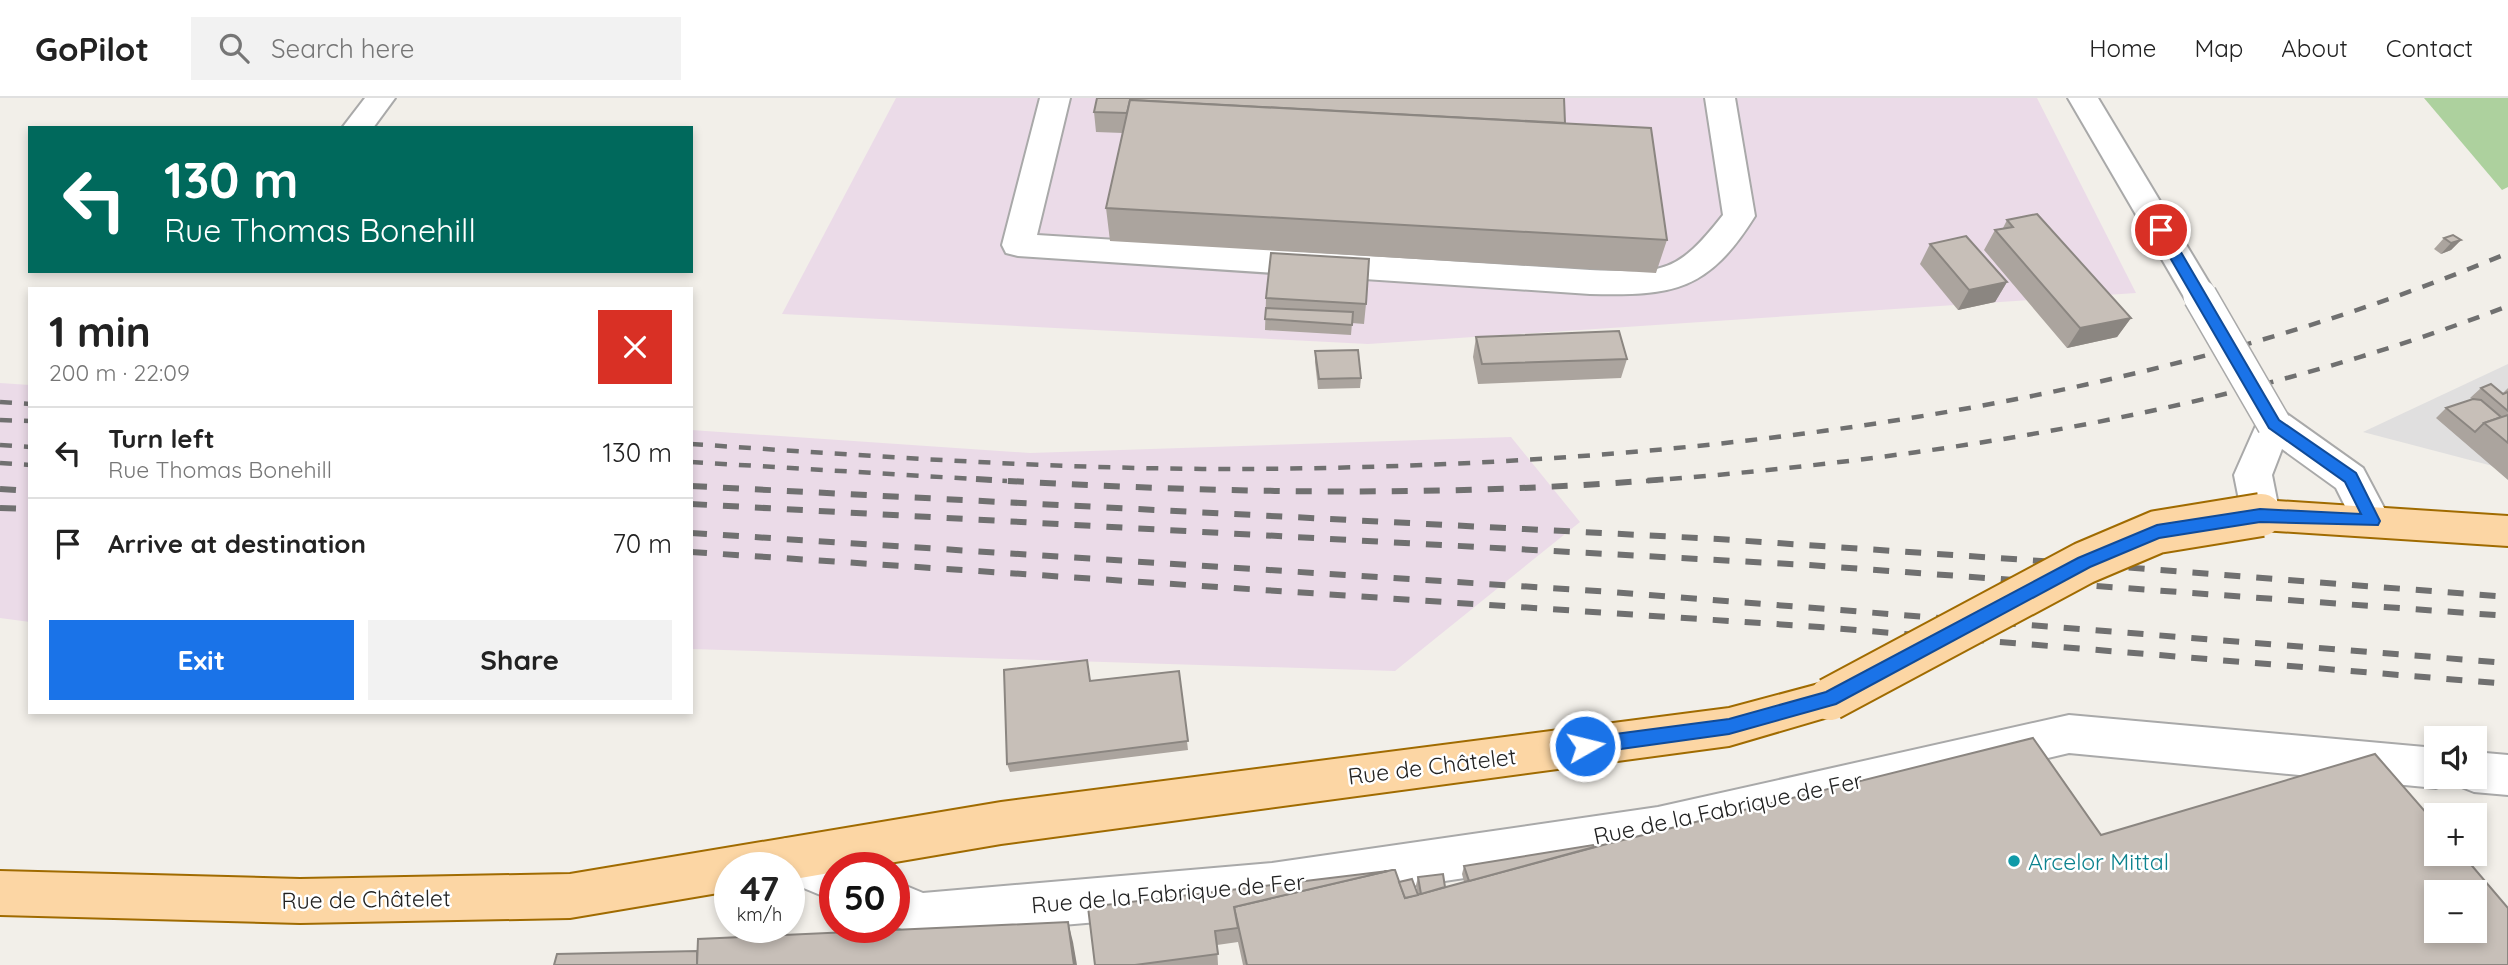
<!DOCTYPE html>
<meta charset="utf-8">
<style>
:root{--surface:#fff;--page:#f2f2f2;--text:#222;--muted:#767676;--line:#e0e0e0;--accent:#1a73e8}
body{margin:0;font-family:Quicksand,sans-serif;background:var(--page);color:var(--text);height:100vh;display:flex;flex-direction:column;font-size:26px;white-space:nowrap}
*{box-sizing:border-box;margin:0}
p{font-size:23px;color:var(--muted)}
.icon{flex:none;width:38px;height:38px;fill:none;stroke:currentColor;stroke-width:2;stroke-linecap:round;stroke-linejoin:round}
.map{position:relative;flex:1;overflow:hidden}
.panel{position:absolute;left:28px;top:189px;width:665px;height:427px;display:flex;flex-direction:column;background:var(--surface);border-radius:0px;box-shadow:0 4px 10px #0003}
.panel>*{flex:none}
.banner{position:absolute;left:28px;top:28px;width:665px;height:147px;border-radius:0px;box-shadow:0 4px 10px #0003;background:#00695c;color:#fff;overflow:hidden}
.tools{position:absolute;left:2424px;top:628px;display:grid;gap:14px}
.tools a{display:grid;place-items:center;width:63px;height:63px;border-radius:0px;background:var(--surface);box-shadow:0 4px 10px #0003;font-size:35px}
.speed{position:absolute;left:714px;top:754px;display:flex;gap:14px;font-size:35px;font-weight:700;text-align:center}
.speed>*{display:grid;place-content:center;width:91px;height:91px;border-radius:50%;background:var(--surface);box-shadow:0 4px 10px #0003;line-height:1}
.speed small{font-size:18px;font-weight:400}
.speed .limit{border:10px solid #d22;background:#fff;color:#111}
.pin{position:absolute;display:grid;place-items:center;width:60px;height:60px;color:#fff;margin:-30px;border:4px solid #fff;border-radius:50%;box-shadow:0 2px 7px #0007}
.me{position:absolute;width:77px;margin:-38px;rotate:82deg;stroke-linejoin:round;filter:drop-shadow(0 0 5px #0008)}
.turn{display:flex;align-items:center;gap:24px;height:147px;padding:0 21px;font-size:32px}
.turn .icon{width:91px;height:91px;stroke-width:2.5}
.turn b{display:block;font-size:49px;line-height:60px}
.round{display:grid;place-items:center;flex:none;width:74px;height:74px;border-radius:0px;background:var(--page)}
.head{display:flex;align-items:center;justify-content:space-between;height:119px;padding:0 21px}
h1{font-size:42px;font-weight:800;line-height:52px}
.button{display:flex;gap:14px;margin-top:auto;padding:14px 21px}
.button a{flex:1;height:80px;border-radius:0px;background:var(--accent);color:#fff;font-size:28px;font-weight:800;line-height:80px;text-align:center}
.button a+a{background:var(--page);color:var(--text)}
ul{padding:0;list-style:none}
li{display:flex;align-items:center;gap:21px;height:91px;padding:0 21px;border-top:2px solid var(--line)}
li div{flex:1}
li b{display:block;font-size:26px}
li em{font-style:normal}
header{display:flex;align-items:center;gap:42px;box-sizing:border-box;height:98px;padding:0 35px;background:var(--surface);border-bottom:2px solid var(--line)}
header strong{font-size:33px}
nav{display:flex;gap:38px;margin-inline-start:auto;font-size:24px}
.search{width:490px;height:63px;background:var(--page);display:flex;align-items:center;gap:18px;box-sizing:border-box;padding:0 24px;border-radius:0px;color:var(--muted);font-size:26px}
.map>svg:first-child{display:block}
</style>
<header>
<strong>GoPilot</strong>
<div class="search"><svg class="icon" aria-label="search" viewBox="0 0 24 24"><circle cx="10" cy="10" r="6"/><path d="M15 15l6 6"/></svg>Search here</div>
<nav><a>Home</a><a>Map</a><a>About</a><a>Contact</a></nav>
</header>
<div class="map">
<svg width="2508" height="867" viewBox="0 0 2508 867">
<rect width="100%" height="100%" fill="#f2efe9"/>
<path fill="#e0dfdf" d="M2508,266V372L2363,334Z"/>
<g fill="#ebdbe8">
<path d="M896,0H2037L2136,195L1368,246L782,216Z"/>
<path d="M0,285L30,287V524L0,520Z"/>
<path d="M691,332L1030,355L1511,339L1580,424L1395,573L691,551Z"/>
</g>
<path fill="#add19e" d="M2424,0H2508V89L2502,92Z"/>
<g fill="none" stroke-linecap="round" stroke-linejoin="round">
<g stroke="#a9a9a9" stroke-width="4">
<g id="minor">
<path d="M365,0H395L373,30H342Z"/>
<path d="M1040,0H1070L1037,137L1590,172C1663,175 1676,177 1723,117L1705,0H1735L1755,118C1708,193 1674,198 1590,196L1018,158L1006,155L1002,147Z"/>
<path d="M2068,0H2098L2217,198L2212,206L2200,210L2188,206Z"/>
<path d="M2274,312L2287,316L2363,370L2391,423L2386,434L2372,438L2358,434L2336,390L2282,351L2272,377L2280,417L2274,428L2261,432L2248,428L2242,417L2234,377L2261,316Z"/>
<path d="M2069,617L2436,650V679H2454L2451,684L2436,690L2069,655L1658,751L1272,809L923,839L894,828V783L923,795L1272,765L1658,709Z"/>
<path d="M2474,654L2508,657V697L2474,694L2459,688L2455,679H2474Z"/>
<path d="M786,740L851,766L853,770H835V803L789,784V770H767L763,761L770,746Z"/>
</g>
</g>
<g stroke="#a06b00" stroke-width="4">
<g id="major">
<path d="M2261,402L2508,418V448L2261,432L2248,428L2242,417L2248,406Z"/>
<path d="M1830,583L1845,588L1851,601L1845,614L1729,648L1001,746L860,770H835V774L789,782V770H730V793L570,820L300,825L0,817V773L300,781L570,776L1001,704L1729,610Z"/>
</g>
</g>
<use href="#minor" fill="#fff" fill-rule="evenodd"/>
<use href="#major" fill="#fcd6a4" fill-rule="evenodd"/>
<g stroke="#707070" stroke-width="4.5" stroke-dasharray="12 12" stroke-linecap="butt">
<path d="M0,304L30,306"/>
<path d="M0,322L30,323"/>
<path d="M691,346C870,358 1049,371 1228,371C1654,370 2113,321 2508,155"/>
<path d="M0,347L30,349"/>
<path d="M691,364L1007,383"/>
<path d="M0,365L30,367"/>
<path d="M1646,383C1939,360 2233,314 2508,208"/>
</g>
<g stroke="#707070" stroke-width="6" stroke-dasharray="16 16" stroke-linecap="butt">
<path d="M976,381C1206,395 1438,400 1668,381"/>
<path d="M691,388L1718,441L2056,464L2508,499"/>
<path d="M0,391L30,393"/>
<path d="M691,406L1808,467L2508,518"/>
<path d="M0,410L30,411"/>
<path d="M691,435L1612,494L2508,565"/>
<path d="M691,454L1820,529L2508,586"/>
</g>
<g stroke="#a9a9a9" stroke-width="36" stroke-linecap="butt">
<path id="minor-bridge" d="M2200,198L2274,326"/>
</g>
<g stroke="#a06b00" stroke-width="46" stroke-linecap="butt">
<path id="major-bridge" d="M1830,601L2084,465L2157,434L2261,417"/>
</g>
<use href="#minor-bridge" stroke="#fff" stroke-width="33"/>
<use href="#major-bridge" stroke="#fcd6a4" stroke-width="42"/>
</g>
<g fill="#aba49e">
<path d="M1094,14L1565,25L1667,142L1656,175L1110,143L1106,110L1123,35L1096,34Z"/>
<path d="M2007,122L2131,220L2117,239L2067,250L1984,152L1995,132L2003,130Z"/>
<path d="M2444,140L2461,142L2451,152L2441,156L2434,151Z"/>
<path d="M1930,146L2007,184L1995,204L1958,212L1920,166Z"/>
<path d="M1266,200L1366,206L1364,226L1352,225L1351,237L1265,232Z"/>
<path d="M1476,239L1627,261L1621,280L1478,286L1473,259Z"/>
<path d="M1315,253L1361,280L1360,290L1318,291L1315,264Z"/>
<path d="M2481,290L2503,295L2508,290V382L2436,320L2446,310L2472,301L2470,300Z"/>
<path d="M1179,573L1188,652L1010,674L1007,666L1090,583Z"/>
<path d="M2101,737L2508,867H1243L1238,844L1217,847L1218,867H1095L1088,809L1399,784L1418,797L1416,787L1418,779L1445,789L1464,784L1462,776L1464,768L1594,749Z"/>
</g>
<g fill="#8b8681">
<path d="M2461,142L2451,152L2441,156L2451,145Z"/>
<path d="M2007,184L1995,204L1958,212L1969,192Z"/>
<path d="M2131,220L2117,239L2067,250L2080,230Z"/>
<path d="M1068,824L1073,844L1077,867H1074Z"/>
</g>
<g fill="#c7bfb8" stroke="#8b8681" stroke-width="2" fill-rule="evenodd">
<path d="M1097,0H1132V2H1130L1127,15L1094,14Z"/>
<path d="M1132,0H1564L1565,25L1132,2Z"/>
<path d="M1130,2L1651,30L1667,142L1106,110Z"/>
<path d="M2037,116L2131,220L2080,230L1995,132L2013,129L2007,122Z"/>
<path d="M2453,137L2461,142L2451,145L2444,140Z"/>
<path d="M1966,138L2007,184L1969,192L1930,146Z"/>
<path d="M1271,155L1369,161L1366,206L1266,200Z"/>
<path d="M1266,210L1353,214L1352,227L1265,221Z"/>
<path d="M1619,233L1627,261L1482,266L1476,239Z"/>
<path d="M1358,252L1361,280L1319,281L1315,253Z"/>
<path d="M2491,286L2503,296L2508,294V313L2481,290Z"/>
<path d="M2473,301L2481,302L2501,319L2484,325L2475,334L2446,310Z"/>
<path d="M2508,317V345L2484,325Z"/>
<path d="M1087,562L1090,583L1179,573L1188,643L1007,666L1004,572Z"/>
<path d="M2033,640L2101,737L2375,656L2436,726V756H2462L2508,810V867H1247L1234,809L1392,772H1395L1405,800L1603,747ZM2436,794H2474V833H2436Z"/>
<path d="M1593,747L1594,749L1469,783L1464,768Z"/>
<path d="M1388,773L1234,809L1238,830L1215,833L1218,856L1135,867H1095L1088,809Z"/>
<path d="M1443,776L1445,789L1421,796L1418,779Z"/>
<path d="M1412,781L1418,797L1405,800L1399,784Z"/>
<path d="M1068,824L1074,867H697L698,841Z"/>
<path d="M697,853V867H554L557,856Z"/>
</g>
<path fill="#1a73e8" stroke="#114b97" stroke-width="2" d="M2161,128L2168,132L2279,322L2356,375L2380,423L2378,427L2260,424L2159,440L2090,469L1836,606L1729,636L1585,656L1579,654L1576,648L1579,643L1585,640L1729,621L1826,594L2078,460L2157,427L2260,411L2361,416L2345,384L2269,330L2154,132Z"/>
<circle fill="#0f9aa8" stroke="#fff" stroke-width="2.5" cx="2014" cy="763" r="7"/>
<g text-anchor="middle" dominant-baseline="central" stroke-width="5" stroke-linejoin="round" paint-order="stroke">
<g font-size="23" fill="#222" stroke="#fff">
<text transform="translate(1432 668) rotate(-7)">Rue de Châtelet</text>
<text transform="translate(1728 710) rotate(-12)">Rue de la Fabrique de Fer</text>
<text transform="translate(1168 795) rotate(-5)">Rue de la Fabrique de Fer</text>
<text transform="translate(366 801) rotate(-1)">Rue de Châtelet</text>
</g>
<g font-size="23" fill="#0d838f" stroke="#fff" text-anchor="start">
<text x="2028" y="763">Arcelor Mittal</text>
</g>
</g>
</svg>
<div class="tools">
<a><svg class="icon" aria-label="sound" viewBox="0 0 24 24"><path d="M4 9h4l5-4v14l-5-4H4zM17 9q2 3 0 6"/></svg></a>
<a>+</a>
<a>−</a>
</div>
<div class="speed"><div>47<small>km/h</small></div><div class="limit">50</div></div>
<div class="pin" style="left:2161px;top:132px;background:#d93025"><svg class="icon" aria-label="arrive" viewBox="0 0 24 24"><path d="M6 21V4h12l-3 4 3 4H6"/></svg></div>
<svg class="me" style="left:1585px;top:648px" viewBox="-20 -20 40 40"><circle r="17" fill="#1a73e8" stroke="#fff" stroke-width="3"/><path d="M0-11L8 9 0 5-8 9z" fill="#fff"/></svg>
<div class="banner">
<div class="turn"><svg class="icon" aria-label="left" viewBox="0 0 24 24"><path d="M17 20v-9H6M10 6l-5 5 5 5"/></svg><div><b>130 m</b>Rue Thomas Bonehill</div></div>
</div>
<section class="panel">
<div class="head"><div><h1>1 min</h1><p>200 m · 22:09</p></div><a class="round" style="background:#d93025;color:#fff"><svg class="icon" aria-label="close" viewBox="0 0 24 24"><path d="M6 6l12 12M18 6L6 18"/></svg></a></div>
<ul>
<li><svg class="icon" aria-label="left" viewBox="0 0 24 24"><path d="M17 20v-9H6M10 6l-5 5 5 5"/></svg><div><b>Turn left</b><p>Rue Thomas Bonehill</p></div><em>130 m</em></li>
<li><svg class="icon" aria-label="arrive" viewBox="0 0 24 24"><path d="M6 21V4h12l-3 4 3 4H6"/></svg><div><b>Arrive at destination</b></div><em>70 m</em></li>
</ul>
<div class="button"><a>Exit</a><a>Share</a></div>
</section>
</div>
